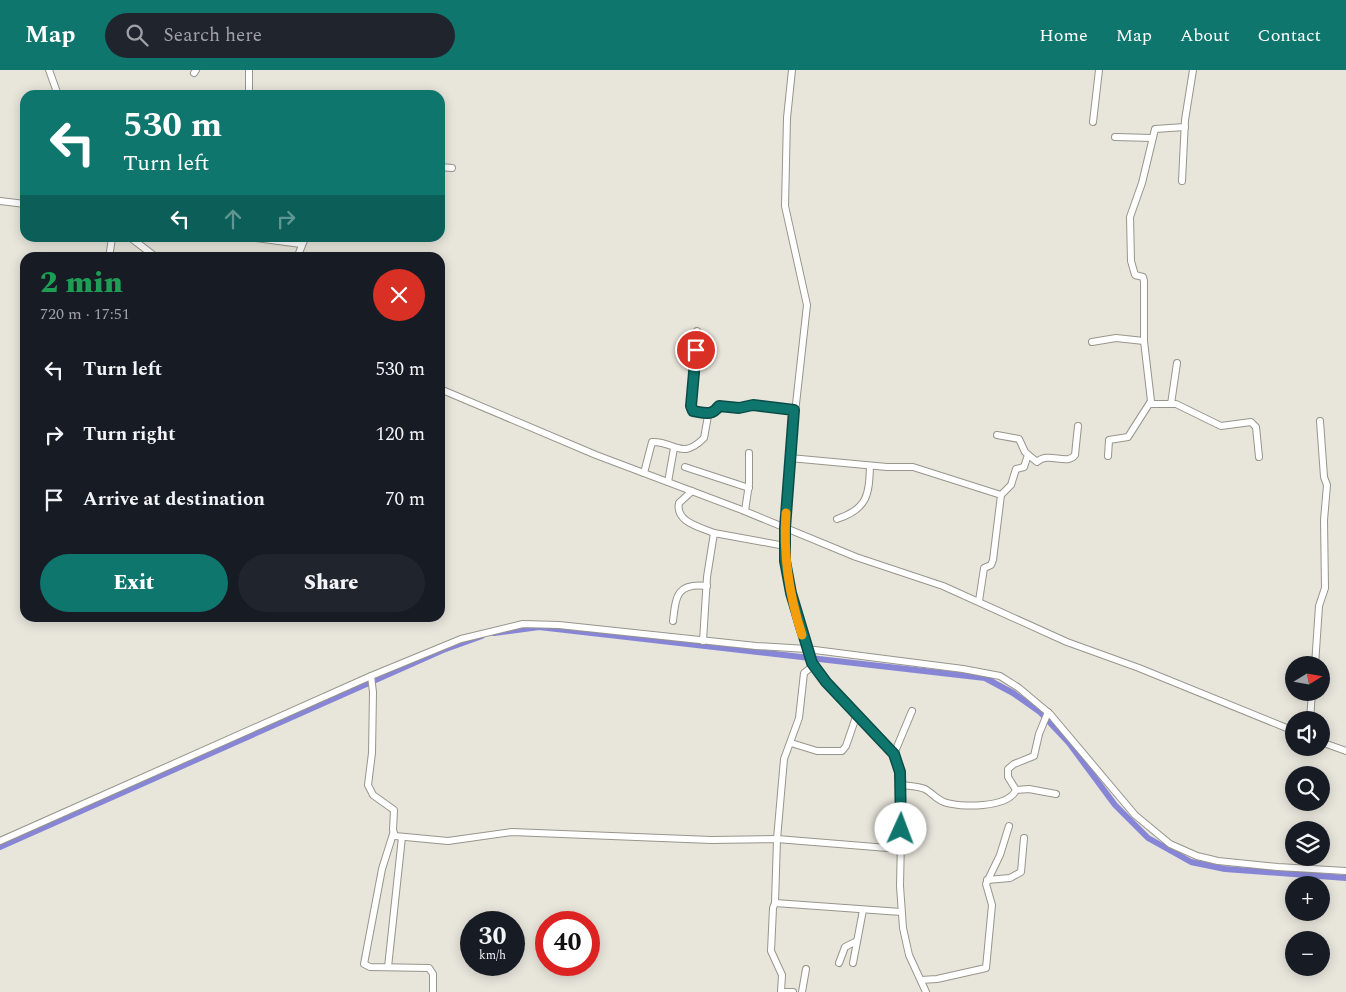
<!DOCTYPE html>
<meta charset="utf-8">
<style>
:root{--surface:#171b24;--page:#20242c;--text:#f1f3f6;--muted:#9ea1a6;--accent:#0f766e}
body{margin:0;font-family:Spectral,serif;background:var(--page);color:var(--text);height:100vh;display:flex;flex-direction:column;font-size:19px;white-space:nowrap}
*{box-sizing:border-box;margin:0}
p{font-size:16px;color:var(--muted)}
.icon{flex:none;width:28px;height:28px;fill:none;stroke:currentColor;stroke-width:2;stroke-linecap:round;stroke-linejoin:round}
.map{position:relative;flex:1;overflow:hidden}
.details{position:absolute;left:20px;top:182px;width:425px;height:370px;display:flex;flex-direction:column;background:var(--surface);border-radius:15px;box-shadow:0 2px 12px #0003}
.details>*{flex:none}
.guide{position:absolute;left:20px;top:20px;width:425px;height:152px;border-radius:15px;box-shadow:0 2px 12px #0003;background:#0f766e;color:#fff;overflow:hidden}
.needle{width:32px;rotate:79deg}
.tools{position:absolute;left:1285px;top:586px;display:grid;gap:10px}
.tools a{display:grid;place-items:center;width:45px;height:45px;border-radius:50%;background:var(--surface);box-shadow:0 2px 12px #0003;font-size:25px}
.speed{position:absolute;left:460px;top:841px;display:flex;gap:10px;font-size:25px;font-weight:700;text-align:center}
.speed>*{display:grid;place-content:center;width:65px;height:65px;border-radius:50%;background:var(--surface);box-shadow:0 2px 12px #0003;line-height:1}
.speed small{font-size:12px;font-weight:400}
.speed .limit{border:8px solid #d22;background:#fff;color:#111}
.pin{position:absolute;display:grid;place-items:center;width:42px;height:42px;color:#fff;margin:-21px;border:2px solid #fff;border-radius:50%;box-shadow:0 1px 5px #0007}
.me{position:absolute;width:55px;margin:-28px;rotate:2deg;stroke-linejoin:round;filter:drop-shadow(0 0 4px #0008)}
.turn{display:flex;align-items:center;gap:18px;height:105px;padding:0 20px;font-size:22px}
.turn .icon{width:65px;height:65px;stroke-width:2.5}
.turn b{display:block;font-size:35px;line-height:42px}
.lanes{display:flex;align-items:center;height:48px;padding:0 20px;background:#0003;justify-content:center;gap:25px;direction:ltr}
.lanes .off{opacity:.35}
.round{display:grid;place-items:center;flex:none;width:52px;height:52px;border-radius:26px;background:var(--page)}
.overview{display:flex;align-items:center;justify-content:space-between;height:85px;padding:0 20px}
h1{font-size:30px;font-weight:800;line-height:38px;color:#1e9e55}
.action{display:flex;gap:10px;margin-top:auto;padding:10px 20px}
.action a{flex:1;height:58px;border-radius:30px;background:var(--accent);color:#fff;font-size:20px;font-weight:800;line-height:58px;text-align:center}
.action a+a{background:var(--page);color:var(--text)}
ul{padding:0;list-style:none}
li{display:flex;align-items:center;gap:15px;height:65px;padding:0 20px}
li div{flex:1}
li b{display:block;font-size:19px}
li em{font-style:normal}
header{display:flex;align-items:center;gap:30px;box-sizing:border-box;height:70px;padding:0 25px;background:var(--accent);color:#fff}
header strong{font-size:24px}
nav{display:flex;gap:28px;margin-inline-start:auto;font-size:18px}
.search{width:350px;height:45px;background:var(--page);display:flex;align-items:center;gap:12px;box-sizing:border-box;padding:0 18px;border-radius:28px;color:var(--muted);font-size:19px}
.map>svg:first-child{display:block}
</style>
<header>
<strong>Map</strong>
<div class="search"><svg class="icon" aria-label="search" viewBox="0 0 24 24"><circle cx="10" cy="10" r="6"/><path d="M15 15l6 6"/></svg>Search here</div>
<nav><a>Home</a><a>Map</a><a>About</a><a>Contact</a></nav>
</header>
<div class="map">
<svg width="1346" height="922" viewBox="0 0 1346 922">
<rect width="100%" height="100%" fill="#e8e5db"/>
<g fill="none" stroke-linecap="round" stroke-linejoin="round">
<g stroke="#8786d6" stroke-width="6">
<path d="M494,563L539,557L985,608L1013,623L1040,642L1069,673L1115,735L1148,768L1191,792L1225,799L1346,808"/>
<path d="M0,777L443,580L482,566"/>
</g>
<g stroke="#98958c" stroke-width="8">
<g id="minor">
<path d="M49,0L58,25"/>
<path d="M792,0L787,48L785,136L807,235L790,388L785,458L787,507L799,557L812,593L826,611L888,676L898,693L902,720L900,816L903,858L909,885L926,922"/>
<path d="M194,3L196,0"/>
<path d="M249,25V0"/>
<path d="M1093,52L1099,0"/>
<path d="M1115,67L1152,68"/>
<path d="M440,97L452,98"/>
<path d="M1182,111L1185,50L1193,0"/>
<path d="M0,131L25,134"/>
<path d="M131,168L157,188"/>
<path d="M256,168L301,174"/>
<path d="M109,188L112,168"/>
<path d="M297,188L305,168"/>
<path d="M697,261L691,336L693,341L711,343"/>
<path d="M1092,272L1116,268L1144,271"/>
<path d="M440,319L596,385L742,440L856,487L943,516L1067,572L1139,598L1294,661"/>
<path d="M1150,334H1176L1221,356L1251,352L1256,357L1259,387"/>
<path d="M1171,334L1177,293"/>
<path d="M997,365L1019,369L1025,382L1037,392C1048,381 1067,396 1075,385L1078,356"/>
<path d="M1108,386L1109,370L1128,367L1151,331L1144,271V211L1143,207L1135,205L1131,191L1130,147L1142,113L1155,59L1185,57"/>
<path d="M790,388L887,397H913L1001,425L993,490L991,495L984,498L979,531"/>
<path d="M685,397L749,418"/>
<path d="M644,403L652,372C675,371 681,391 704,368L708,346L719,336L739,338L753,335L795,341"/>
<path d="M668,412L674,378"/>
<path d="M692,421L679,433C675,452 700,457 714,463"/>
<path d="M1001,425L1011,415L1016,399L1024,397L1028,385"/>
<path d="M745,441L749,414V383"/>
<path d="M837,449C868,439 869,424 870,396"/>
<path d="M673,551C676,525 677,513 707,516"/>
<path d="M703,571L707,507L714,463L785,476"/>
<path d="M1315,595L1319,536L1325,518L1324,450L1327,415L1324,407L1320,351"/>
<path d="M371,606L373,622L372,683L368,715L373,725L394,740L393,760L395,766L448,771L512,762L711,770L777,769L900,779"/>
<path d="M1310,650L1312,622"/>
<path d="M1321,672L1346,681"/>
<path d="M791,673L817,681H842L846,676L857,644"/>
<path d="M894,684L912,641"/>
<path d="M902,715C909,716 918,716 925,719C932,723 936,729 944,732C960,738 1008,738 1016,720L1008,707V699L1014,694L1034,686L1039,664L1048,642"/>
<path d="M1016,720L1029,719L1056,724"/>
<path d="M393,764L382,799L364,894L370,897L429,898L433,904V922"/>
<path d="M0,771L371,606L461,569L523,554L559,555L756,576L807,579L963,599L1000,606L1019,618L1050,644L1135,745L1170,774L1197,786L1218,791L1278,797L1346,801"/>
<path d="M987,810L1010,808L1021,802L1024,768"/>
<path d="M775,833L777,769L784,689L799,648L804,603L814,595"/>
<path d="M839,893L845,877L857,871"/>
<path d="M853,893L863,840"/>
<path d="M388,897L402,767"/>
<path d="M921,910L937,909L986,898L992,835L986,814L1000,785L1009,756"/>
<path d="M781,922L782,905L771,881L773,838L775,833L901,842"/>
<path d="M781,922H793"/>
<path d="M802,922L806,899"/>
</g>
</g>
<use href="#minor" stroke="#fff" stroke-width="6"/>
</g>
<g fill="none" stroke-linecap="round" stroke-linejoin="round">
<g stroke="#0a4d48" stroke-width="12">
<path id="route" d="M696,280L691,336L693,341C705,343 712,346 719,336L739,338L753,335L794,340L785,458V491L791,523L812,593L826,612L894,684L900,702L901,759"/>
</g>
<use href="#route" stroke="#0f766e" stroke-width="9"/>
<path stroke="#f59e0b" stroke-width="9" d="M786,443C783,485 789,525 802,565"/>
</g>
</svg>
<div class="tools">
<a><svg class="needle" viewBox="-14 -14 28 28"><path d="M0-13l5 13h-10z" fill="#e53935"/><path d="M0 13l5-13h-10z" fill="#9ea1a6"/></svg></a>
<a><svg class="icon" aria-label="sound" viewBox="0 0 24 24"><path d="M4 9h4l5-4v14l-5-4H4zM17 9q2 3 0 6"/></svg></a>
<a><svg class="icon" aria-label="search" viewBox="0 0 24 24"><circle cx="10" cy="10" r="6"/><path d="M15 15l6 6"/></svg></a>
<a><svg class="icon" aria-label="layers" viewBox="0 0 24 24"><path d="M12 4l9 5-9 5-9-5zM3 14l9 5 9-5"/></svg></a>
<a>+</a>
<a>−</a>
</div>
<div class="speed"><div>30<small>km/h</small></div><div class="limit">40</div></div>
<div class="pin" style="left:696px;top:280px;background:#d93025"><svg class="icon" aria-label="arrive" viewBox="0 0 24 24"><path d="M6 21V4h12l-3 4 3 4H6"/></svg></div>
<svg class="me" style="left:901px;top:759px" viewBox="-20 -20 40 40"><circle r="19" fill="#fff"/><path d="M0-13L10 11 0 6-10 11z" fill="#0f766e"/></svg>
<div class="guide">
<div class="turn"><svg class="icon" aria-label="left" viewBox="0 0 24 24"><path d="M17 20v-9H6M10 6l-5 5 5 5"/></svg><div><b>530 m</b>Turn left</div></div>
<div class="lanes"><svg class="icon" aria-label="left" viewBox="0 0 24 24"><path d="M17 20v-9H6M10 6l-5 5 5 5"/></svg><svg class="icon off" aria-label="ahead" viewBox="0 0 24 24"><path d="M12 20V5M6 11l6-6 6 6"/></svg><svg class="icon off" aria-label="right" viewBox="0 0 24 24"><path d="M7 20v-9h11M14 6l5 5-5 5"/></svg></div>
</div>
<section class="details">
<div class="overview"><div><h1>2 min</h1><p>720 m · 17:51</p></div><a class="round" style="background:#d93025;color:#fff"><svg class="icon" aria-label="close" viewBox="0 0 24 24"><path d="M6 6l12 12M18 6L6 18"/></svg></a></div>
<ul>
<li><svg class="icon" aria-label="left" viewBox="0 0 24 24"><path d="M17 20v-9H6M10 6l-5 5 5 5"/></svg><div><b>Turn left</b></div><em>530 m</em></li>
<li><svg class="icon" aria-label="right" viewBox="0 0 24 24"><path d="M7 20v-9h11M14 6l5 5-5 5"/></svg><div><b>Turn right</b></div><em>120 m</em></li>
<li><svg class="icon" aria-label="arrive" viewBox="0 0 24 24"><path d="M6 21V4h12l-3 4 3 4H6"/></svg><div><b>Arrive at destination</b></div><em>70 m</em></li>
</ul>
<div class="action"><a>Exit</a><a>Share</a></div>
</section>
</div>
